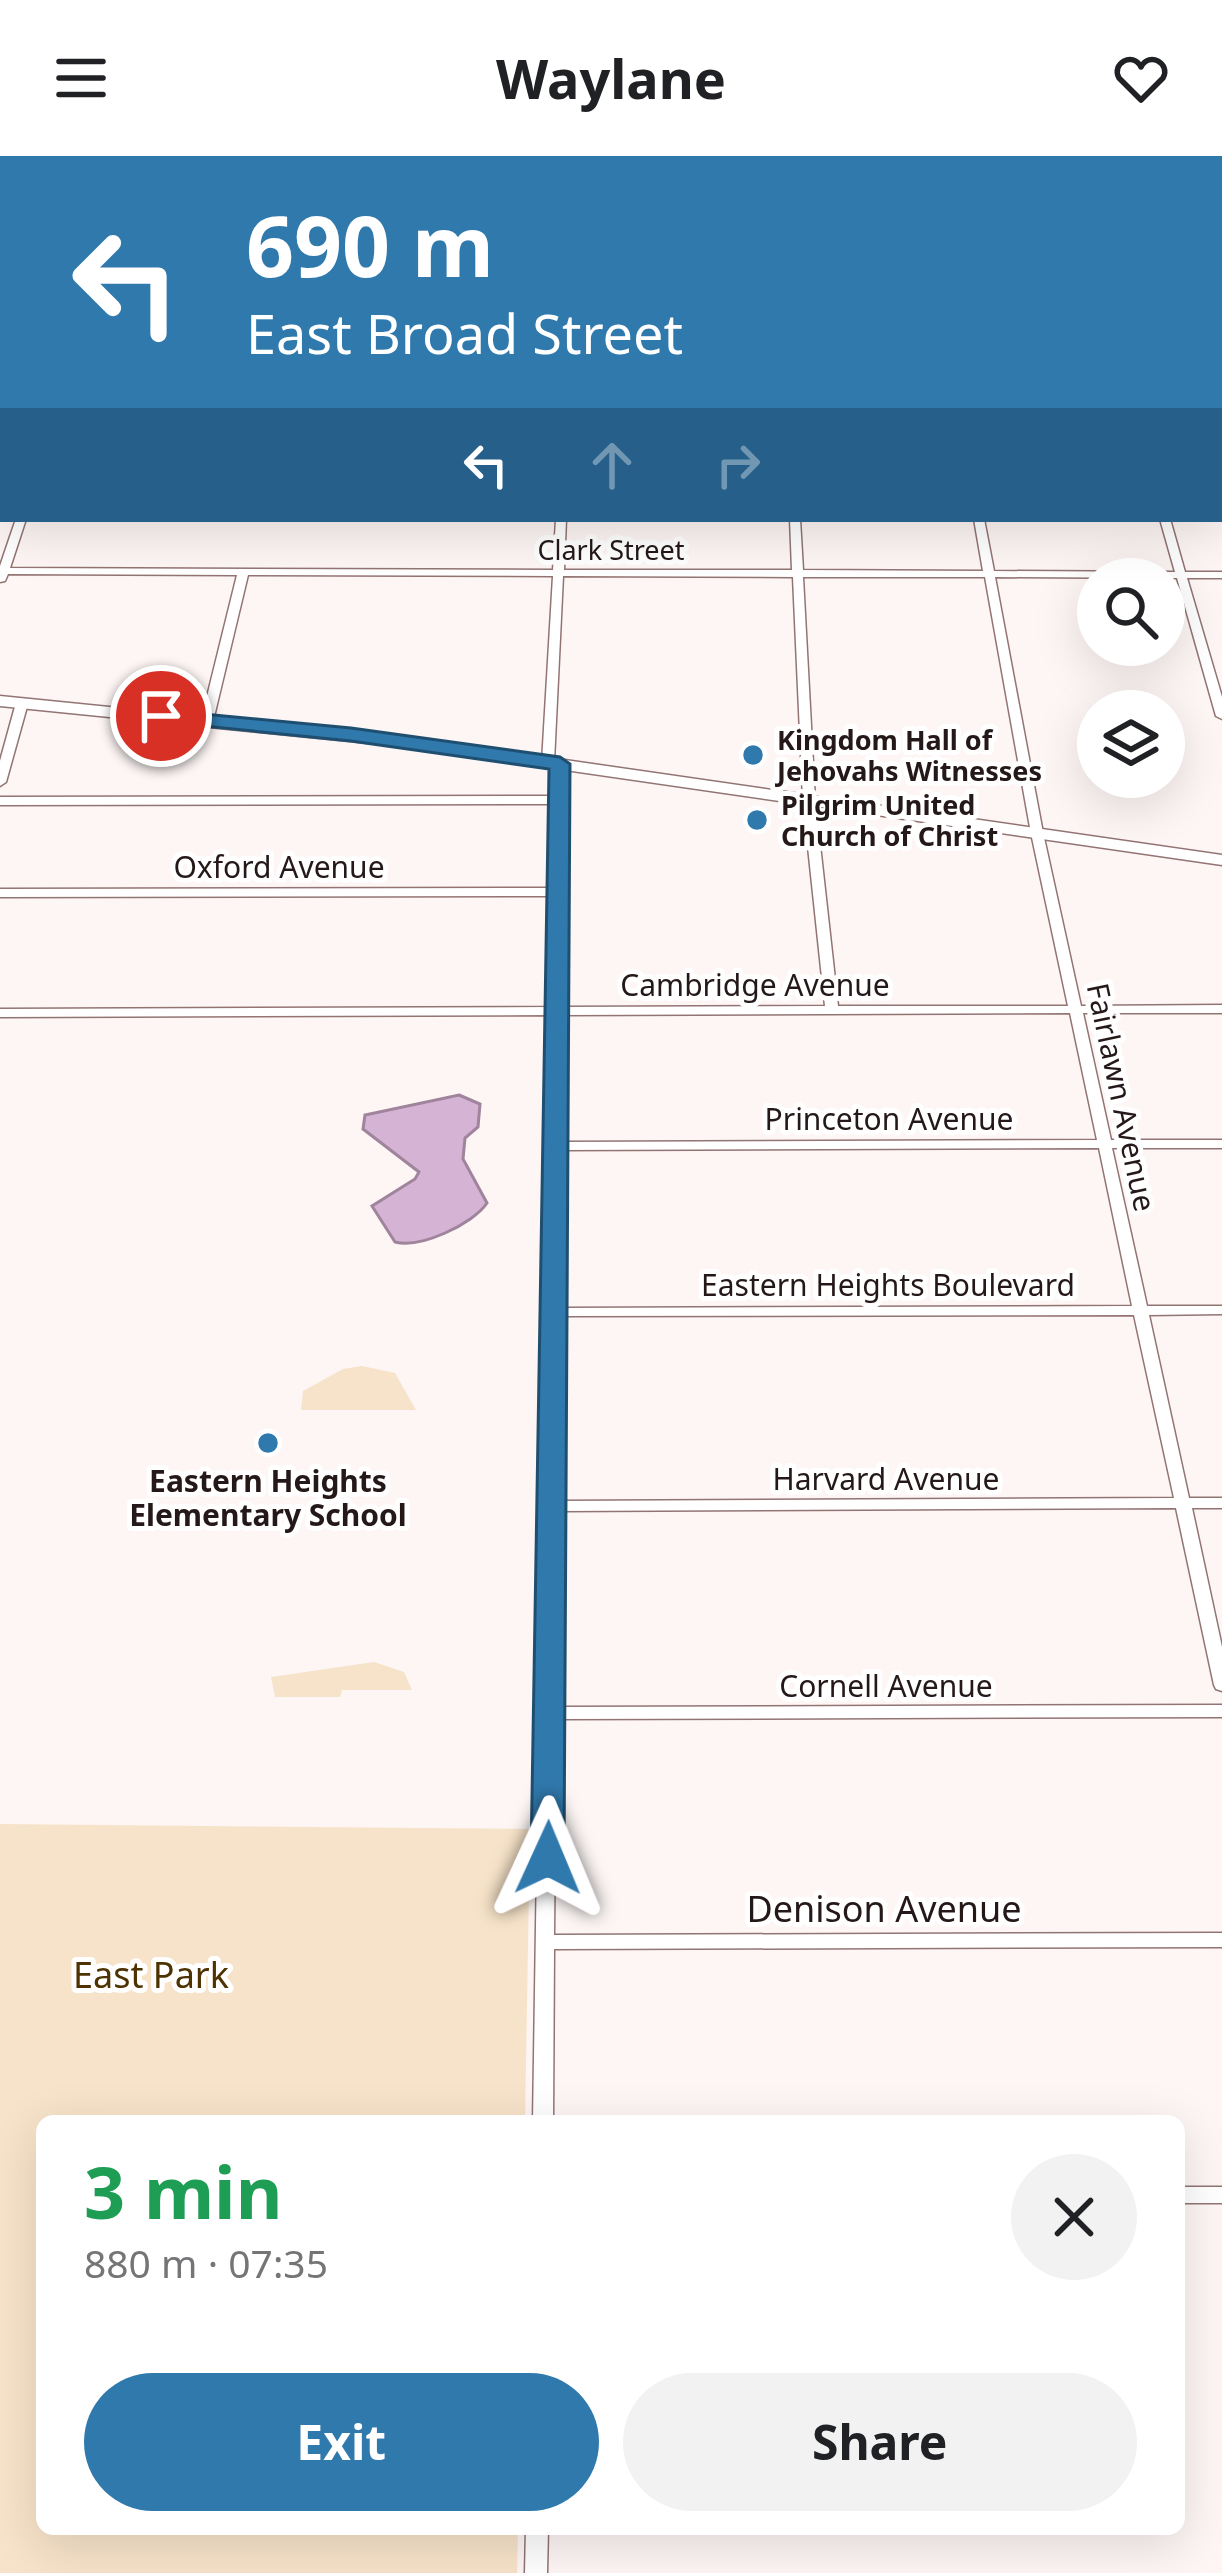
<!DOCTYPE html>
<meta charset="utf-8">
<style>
:root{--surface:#fff;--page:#f2f2f2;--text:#202124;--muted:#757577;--accent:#3079ad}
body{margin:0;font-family:"Noto Sans",sans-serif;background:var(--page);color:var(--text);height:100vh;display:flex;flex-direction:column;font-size:45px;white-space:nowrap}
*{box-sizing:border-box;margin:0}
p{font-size:39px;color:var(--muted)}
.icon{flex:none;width:66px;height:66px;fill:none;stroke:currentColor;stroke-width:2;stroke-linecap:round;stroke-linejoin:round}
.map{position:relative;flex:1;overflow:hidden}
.sheet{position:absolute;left:36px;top:1959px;width:1149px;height:420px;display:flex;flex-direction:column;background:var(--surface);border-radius:18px;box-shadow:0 12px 48px #0002}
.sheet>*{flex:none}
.guide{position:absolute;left:0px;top:0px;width:1224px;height:366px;box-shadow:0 12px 48px #0002;background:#3079ad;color:#fff;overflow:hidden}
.fabs{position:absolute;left:1077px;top:402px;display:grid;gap:24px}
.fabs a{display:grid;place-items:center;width:108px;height:108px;border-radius:50%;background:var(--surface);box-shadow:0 12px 48px #0002;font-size:60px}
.pin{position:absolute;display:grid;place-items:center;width:102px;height:102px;color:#fff;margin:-51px;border:6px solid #fff;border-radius:50%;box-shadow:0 3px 12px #0007}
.me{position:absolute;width:132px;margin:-66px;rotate:1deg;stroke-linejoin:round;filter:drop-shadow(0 0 9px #0008)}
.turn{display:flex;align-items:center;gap:42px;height:252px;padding:0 48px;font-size:54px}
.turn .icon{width:156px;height:156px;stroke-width:2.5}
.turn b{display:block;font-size:84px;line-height:102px}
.lanes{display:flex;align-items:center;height:114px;padding:0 48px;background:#0003;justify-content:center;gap:60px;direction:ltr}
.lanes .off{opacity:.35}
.round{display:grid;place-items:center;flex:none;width:126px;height:126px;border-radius:63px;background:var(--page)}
.overview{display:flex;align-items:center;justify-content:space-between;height:204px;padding:0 48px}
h1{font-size:72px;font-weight:700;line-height:90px;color:#1e9e55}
.action{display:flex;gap:24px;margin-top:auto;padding:24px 48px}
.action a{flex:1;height:138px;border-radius:72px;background:var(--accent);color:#fff;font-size:48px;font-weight:700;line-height:138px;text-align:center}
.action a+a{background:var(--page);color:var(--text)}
header{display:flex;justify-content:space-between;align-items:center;height:156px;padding:0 48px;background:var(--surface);font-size:54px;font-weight:700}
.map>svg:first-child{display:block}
</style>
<header><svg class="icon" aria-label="menu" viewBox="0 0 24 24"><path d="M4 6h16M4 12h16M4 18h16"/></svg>Waylane<svg class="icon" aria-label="heart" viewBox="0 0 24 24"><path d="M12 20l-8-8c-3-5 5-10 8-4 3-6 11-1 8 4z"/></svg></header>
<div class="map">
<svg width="1222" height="2417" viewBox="0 0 1222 2417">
<rect width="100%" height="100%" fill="#fdf6f5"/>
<g fill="#f7e3c9">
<path d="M362,1210L395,1217L416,1254H301L303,1235L343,1213Z"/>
<path d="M374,1506L404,1516L412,1534H342L340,1541H275L271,1521Z"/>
<path d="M0,1668L530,1673L525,1965H42V2373H518L517,2417H0Z"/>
</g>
<path fill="#d4b3d5" stroke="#9f849c" stroke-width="3" d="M459,939L480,948L478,971L465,982L463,1003L487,1047C473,1068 420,1093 395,1086L372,1050L415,1023L419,1016L363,973L365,959Z"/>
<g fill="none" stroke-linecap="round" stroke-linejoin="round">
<g stroke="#927473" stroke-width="3">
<g id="street">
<path d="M30,0H153L154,1L152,3H31Z"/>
<path d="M370,0H378L380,3H372Z"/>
<path d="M605,0H613L615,3H607Z"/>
<rect x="755" y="0" width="8" height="3"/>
<path d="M927,0H935L937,3H929Z"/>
<path d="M1200,0H1208L1210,3H1202Z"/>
<path d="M1221,39L1222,40V48L1221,47Z"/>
<rect x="0" y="142" width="3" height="6"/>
<rect x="1221" y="170" width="1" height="6"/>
<path d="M16,363H26L10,412L553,414L556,363H566L564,414H792L790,363H800L803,414L983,415L974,363H984L994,415L1175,416L1160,363H1170L1185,416H1222V422H1187L1222,541V563L1216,560L1177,422L995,421L1043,677L1081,850L1222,849V857H1083L1111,984H1222V992H1112L1147,1150H1222V1158L1149,1159L1189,1342H1222V1352H1192L1222,1491V1535L1216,1533L1214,1529L1176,1352L558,1355L556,1551L1222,1549V1561L556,1563L554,1779L1222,1777V1791L554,1793L553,1965H533L550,859L0,861V853L550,851L551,740L0,741V733L551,732L553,648L0,649V641L553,640V608L555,606H563V851L825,850L803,644L793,421L563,420L554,606L548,609L542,606L553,420L248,419L213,565L207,568L201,565L237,419L8,418L5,425L0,426V410ZM803,421H985L1031,677L1068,850H838L815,644ZM1070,857L1097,984L561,986L563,859ZM1099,992L1132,1150L560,1152L561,994ZM1134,1159L1174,1342L558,1345L560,1160Z"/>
<path d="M22,544L28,547L6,626L0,630V605L16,547Z"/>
<rect x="1179" y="2031" width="43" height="16"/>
<path d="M526,2373H548L547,2417H525Z"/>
</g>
</g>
<g stroke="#927473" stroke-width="3">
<g id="secondary">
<path d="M736,0L732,3H699L703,0Z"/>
<rect x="0" y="83" width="3" height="8"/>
<path d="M0,540L399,580L1222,699V709L399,590L0,550Z"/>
</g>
</g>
<use href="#street" fill="#fff" fill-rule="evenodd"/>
<use href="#secondary" fill="#fff" fill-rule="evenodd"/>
</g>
<path fill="#3079ad" stroke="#1f4f70" stroke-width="3" d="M161,554L351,572L560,601L570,608L564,1702L559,1711H536L531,1702L549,613L351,585L154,565V556Z"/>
<g fill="#3079ad" stroke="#fff" stroke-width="4.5">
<circle cx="753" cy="599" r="12"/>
<circle cx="757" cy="664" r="12"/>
<circle cx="268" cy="1287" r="12"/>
</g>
<g text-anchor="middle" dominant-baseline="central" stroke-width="10" stroke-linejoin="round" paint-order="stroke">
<g font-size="27" fill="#241818" stroke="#fff">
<text x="611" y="393">Clark Street</text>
</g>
<g font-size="27" font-weight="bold" fill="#241818" stroke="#fff" text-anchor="start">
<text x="777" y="583">Kingdom Hall of<tspan x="777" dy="31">Jehovahs Witnesses</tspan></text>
<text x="781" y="648">Pilgrim United<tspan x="781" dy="31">Church of Christ</tspan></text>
</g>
<g font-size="30" fill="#241818" stroke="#fff">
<text x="279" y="710">Oxford Avenue</text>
<text x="755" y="828">Cambridge Avenue</text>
<text transform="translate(1122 941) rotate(78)">Fairlawn Avenue</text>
<text x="889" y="962">Princeton Avenue</text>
<text x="888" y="1128">Eastern Heights Boulevard</text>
<text x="886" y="1322">Harvard Avenue</text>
<text x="886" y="1529">Cornell Avenue</text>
</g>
<g font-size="30" font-weight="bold" fill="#241818" stroke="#fff">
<text x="268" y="1324">Eastern Heights<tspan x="268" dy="34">Elementary School</tspan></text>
</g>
<g font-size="36" fill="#241818" stroke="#fff">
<text x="884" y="1752">Denison Avenue</text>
</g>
<g font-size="36" fill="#4e3201" stroke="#fff">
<text x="151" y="1818">East Park</text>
</g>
</g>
</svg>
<div class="fabs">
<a><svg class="icon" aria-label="search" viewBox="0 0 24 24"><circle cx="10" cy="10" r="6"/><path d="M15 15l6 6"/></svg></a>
<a><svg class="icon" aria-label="layers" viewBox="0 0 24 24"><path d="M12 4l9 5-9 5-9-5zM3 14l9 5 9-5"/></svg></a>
</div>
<div class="pin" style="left:161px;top:560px;background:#d93025"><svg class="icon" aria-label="arrive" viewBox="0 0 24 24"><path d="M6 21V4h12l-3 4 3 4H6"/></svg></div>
<svg class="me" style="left:548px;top:1702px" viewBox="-20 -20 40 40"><path d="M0-17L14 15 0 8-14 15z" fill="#3079ad" stroke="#fff" stroke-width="4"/></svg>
<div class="guide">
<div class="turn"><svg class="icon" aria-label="left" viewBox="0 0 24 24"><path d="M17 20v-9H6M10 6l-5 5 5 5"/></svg><div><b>690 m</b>East Broad Street</div></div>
<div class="lanes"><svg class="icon" aria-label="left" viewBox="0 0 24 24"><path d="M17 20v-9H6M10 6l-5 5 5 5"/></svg><svg class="icon off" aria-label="ahead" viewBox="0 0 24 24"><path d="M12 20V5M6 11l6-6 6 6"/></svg><svg class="icon off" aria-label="right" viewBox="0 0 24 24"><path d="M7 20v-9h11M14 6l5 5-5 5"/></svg></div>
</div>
<section class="sheet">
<div class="overview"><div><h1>3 min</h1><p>880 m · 07:35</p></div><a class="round"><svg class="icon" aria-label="close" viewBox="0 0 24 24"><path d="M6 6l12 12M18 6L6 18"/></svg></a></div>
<div class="action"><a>Exit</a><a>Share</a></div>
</section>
</div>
